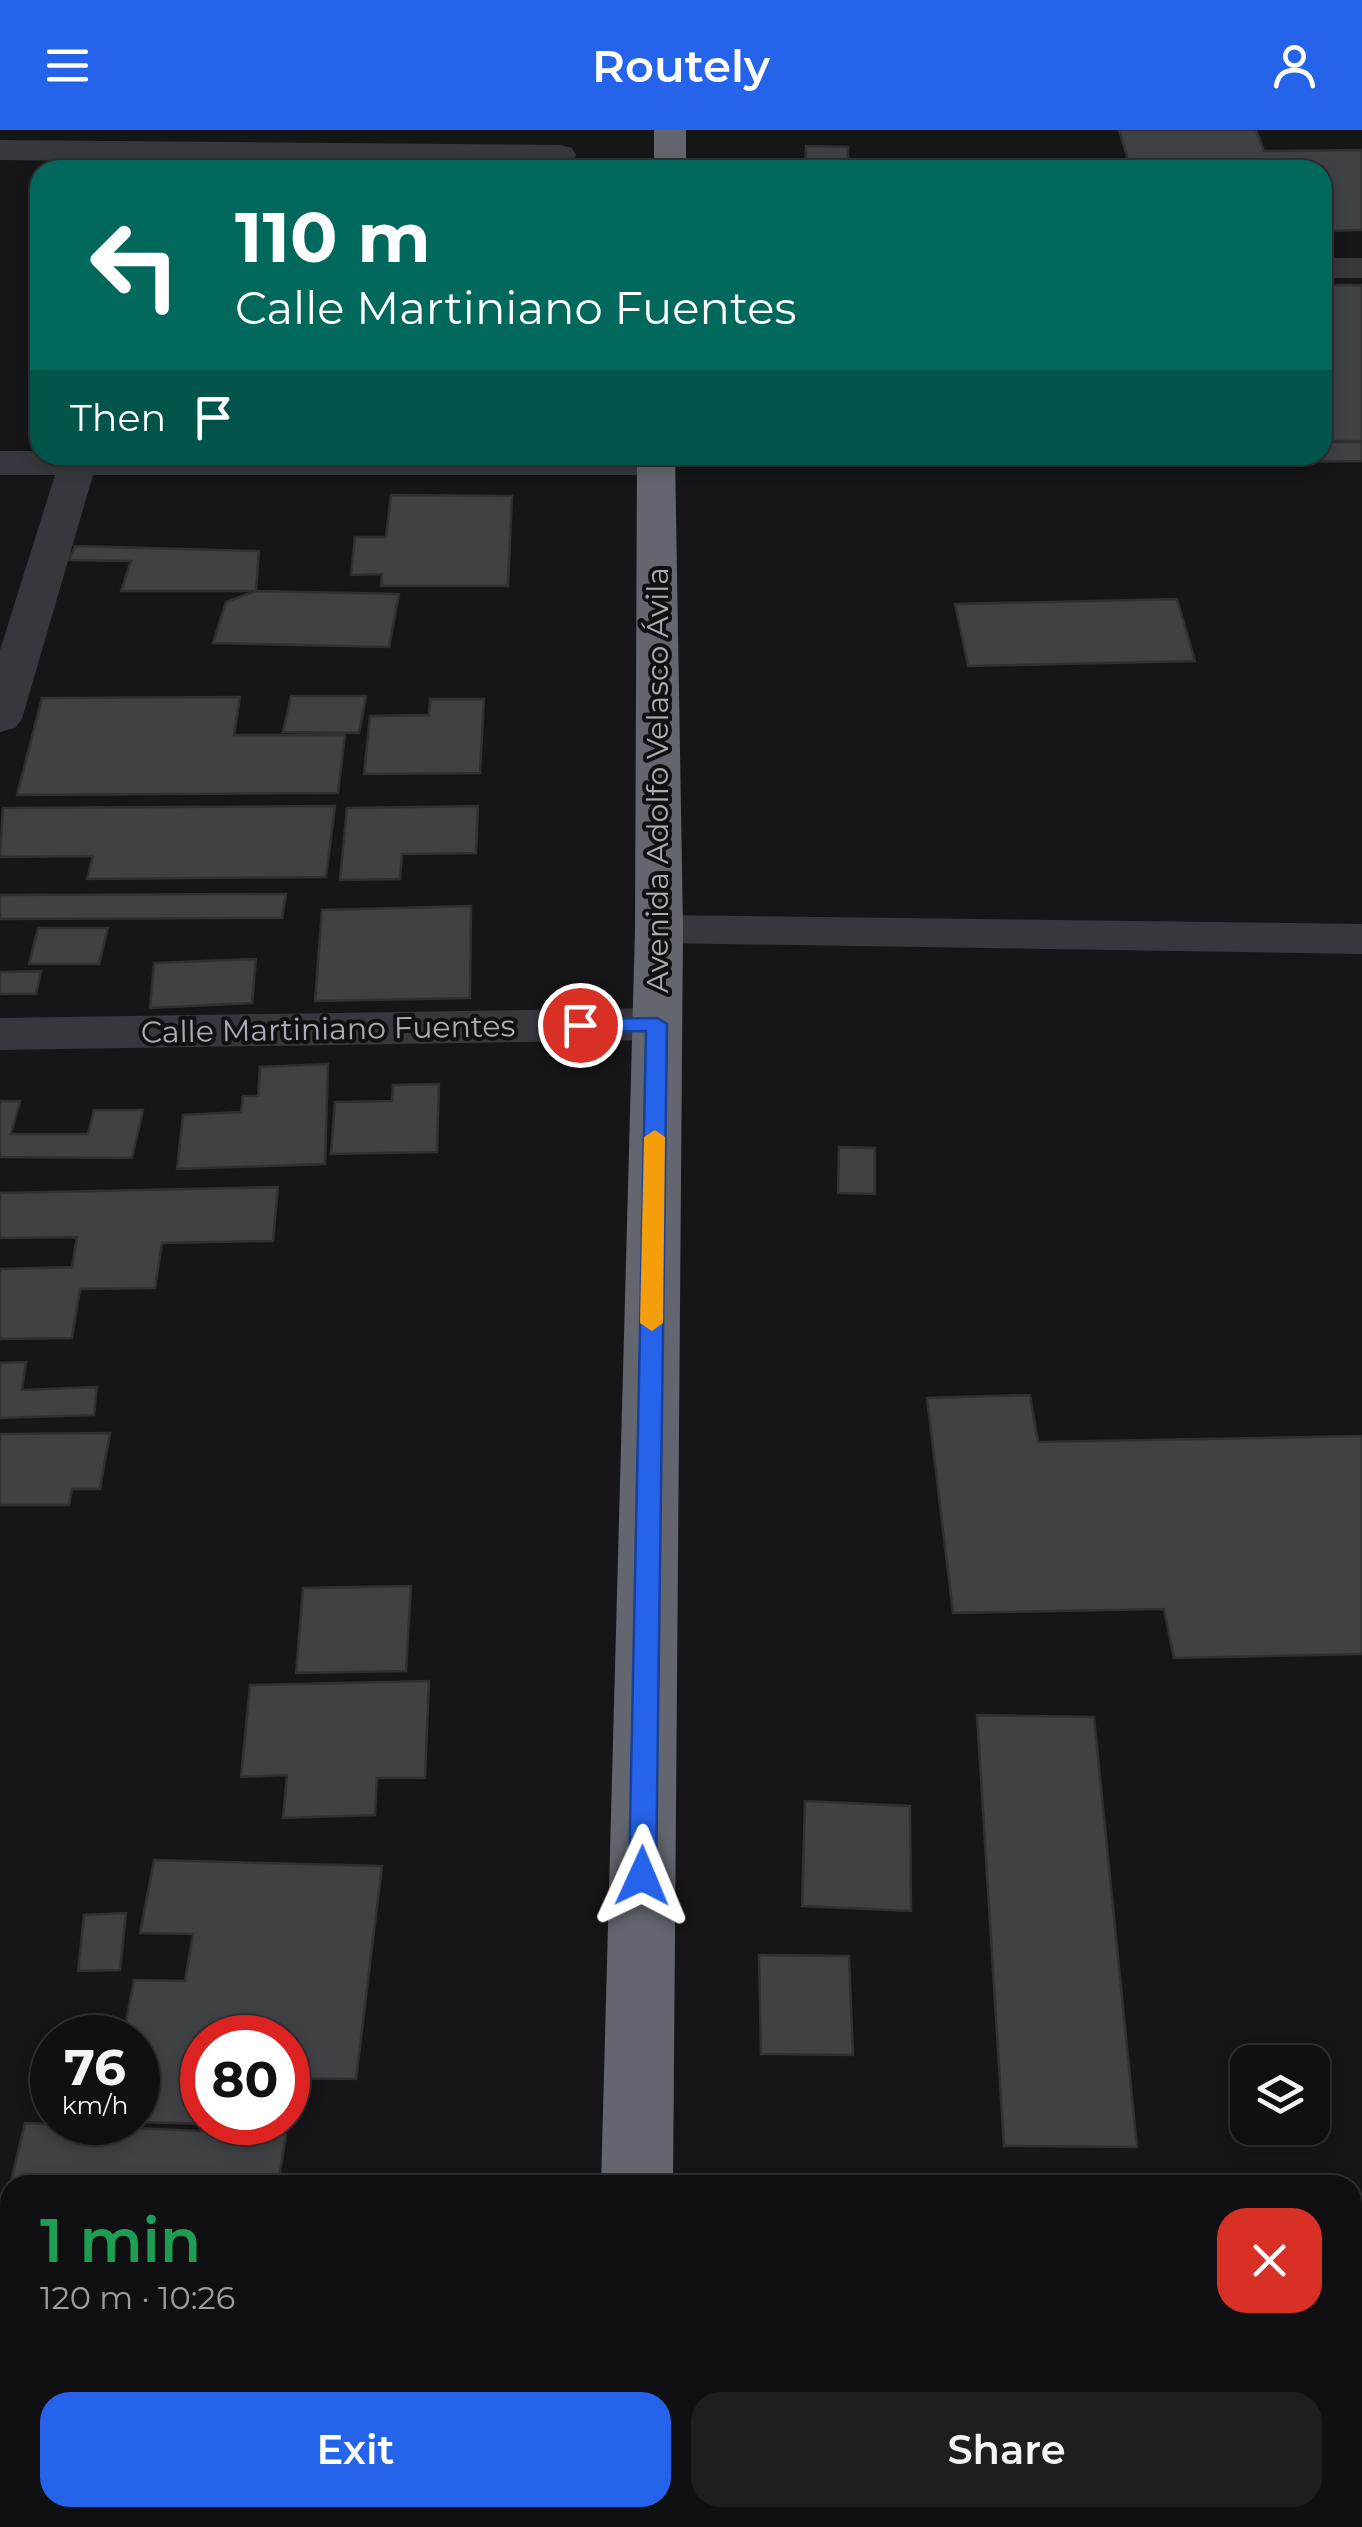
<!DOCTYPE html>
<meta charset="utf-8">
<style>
:root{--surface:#101012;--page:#1e1e20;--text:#f1f3f6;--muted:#9c9d9f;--line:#303032;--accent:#2563eb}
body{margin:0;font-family:Montserrat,sans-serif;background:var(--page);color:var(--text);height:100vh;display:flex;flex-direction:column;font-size:38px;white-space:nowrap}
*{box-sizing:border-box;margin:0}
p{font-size:32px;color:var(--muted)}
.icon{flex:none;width:55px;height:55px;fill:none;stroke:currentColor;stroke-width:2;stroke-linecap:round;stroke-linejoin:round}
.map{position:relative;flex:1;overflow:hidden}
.side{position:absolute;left:0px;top:2045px;width:1362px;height:352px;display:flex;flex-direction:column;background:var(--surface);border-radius:30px 30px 0 0;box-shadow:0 5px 15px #0003,0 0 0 2px var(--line)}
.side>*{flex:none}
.top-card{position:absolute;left:30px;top:30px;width:1302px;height:305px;border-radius:30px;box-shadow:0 5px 15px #0003,0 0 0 2px var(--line);background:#00695c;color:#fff;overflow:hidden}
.controls{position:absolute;left:1230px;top:1915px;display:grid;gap:20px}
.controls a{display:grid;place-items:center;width:100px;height:100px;border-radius:20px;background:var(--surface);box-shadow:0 5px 15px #0003,0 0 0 2px var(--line);font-size:50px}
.speed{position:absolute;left:30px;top:1885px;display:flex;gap:20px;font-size:50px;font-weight:700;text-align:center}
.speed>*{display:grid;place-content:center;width:130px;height:130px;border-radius:50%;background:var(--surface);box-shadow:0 5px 15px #0003,0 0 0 2px var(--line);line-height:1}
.speed small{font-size:25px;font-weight:400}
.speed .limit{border:15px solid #d22;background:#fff;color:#111}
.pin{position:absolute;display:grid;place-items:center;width:85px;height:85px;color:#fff;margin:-42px;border:5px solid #fff;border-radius:50%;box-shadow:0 2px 10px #0007}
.me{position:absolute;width:110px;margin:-55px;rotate:1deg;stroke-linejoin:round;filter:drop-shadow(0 0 8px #0008)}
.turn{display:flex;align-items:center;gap:35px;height:210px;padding:0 40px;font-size:45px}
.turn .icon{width:130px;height:130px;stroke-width:2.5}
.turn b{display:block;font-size:70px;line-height:85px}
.then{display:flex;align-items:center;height:95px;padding:0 40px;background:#0003;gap:20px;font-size:38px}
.round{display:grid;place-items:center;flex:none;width:105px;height:105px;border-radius:30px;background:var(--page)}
.head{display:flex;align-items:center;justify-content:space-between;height:170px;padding:0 40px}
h1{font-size:60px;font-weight:600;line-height:75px;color:#1e9e55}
.button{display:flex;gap:20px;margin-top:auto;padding:20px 40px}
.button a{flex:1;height:115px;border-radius:30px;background:var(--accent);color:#fff;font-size:40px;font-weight:600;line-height:115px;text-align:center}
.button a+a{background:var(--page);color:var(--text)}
header{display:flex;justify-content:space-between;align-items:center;height:130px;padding:0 40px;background:var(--accent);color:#fff;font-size:45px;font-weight:600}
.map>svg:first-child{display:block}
</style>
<header><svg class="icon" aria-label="menu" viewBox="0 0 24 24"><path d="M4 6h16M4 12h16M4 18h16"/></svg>Routely<svg class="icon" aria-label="person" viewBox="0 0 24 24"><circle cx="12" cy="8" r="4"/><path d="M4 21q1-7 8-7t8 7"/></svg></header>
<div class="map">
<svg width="1362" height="2397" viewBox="0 0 1362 2397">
<rect width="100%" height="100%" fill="#161618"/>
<g fill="#404145" stroke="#303034" stroke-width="2.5">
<path d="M1119,0H1256L1264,21L1362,20V100L1322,101V40H1131Z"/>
<path d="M806,16L848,17V40H805Z"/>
<rect x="1322" y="155" width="40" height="156"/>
<path d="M1322,312H1362V331L1264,332L1262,325H1322Z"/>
<path d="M391,365L512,366L508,456H381L382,444L351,445L355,407H386Z"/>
<path d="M75,416L259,421L256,461H121L131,431L69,430Z"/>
<path d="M256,461L399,464L389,517L213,513L226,472Z"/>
<path d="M1177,469L1195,531L968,536L955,474Z"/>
<path d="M291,566H366L359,603L283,602Z"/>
<path d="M240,567L234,605H345L338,663L17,665L42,568Z"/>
<path d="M430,569H484L480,643L364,644L370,586L429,585Z"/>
<path d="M335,676L326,747L87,749L93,726L0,727L3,678Z"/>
<path d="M478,676L476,723L402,724L400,749L340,750L347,678Z"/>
<path d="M286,764L282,788L0,789V765Z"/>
<path d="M471,776L470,868L315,871L322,780Z"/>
<path d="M38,798H108L99,834H29Z"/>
<path d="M256,829L252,873L150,878L154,833Z"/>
<path d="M41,841L36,864H0V842Z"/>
<path d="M328,934L325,1034L177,1039L183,985L241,982L243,966H258L260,937Z"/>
<path d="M439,954L437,1022L331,1024L335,972L392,971L393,955Z"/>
<path d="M0,971H20L11,1004H88L94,980H143L132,1028L0,1027Z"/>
<path d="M839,1017L875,1018V1064L838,1063Z"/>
<path d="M278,1057L273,1111L162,1113L155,1158L80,1159L72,1208L0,1209V1139L72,1137L77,1107L0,1108V1063Z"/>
<path d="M26,1232L22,1260L97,1257L94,1285L0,1288V1233Z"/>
<path d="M1030,1265L1038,1312L1362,1306V1524L1174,1528L1164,1479L953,1483L927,1268Z"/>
<path d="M110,1303L100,1359H72L69,1375H0V1304Z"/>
<path d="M411,1456L406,1541L296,1543L303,1458Z"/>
<path d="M429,1551L425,1648H377L375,1685L283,1688L287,1645L241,1647L250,1555Z"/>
<path d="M977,1585L1094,1587L1137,2017L1004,2016Z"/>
<path d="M805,1671L910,1676L911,1781L802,1776Z"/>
<path d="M154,1730L382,1736L356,1949L288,1948V1908H202V1992L207,1994L138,1992V1908H123L134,1850L185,1851L193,1804L140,1803Z"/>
<path d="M126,1783L120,1840L78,1841L84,1785Z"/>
<path d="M759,1825L849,1826L853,1925L761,1924Z"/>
<path d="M25,1993L286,2005L278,2055H10Z"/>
<path d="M10,2055V2148L0,2147V2098Z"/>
<path d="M0,2164L10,2165V2303L0,2302Z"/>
</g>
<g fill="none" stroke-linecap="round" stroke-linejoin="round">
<g fill="#37383d" fill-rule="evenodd">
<path d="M0,10L560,15L572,18L576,25L572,32L560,35L0,30Z"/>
<rect x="1322" y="128" width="40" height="20"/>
<path d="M0,321H40V325H670L675,333L670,341L656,345H93L22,589L15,598L0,602V520L55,345H0Z"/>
<path d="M659,785L1362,794V824L659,813L642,809L635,799L642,789Z"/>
<path d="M657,878L674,883L682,894L674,905L657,910L0,920V888Z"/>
</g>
<g fill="#63666e" fill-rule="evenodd">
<rect x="654" y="0" width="32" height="40"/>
<path d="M637,325H675L683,799L673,2055H601L635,799Z"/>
<rect x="593" y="2388" width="78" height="9"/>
</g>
</g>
<path fill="#2563eb" stroke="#184099" stroke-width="2.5" d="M657,888L667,894L656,1746L652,1754L642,1757L633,1754L629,1746L646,901L580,902L569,895L580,889Z"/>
<path fill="#f59e0b" d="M655,1000L665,1007L663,1193L652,1201L640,1193L644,1007Z"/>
<g text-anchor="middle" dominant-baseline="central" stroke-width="8" stroke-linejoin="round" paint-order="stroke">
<g font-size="30" fill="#a8adb8" stroke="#111113">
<text transform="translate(657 650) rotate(-90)">Avenida Adolfo Velasco Ávila</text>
<text transform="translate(328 899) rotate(-1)">Calle Martiniano Fuentes</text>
</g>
</g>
</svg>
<div class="controls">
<a><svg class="icon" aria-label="layers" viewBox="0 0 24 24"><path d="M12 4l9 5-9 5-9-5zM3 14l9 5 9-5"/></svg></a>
</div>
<div class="speed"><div>76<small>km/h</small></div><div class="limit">80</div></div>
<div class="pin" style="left:580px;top:895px;background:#d93025"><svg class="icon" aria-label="arrive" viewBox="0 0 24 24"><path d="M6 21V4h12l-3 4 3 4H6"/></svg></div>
<svg class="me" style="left:642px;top:1746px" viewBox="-20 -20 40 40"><path d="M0-17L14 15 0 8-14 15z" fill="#2563eb" stroke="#fff" stroke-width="4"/></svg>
<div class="top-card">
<div class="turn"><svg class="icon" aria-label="left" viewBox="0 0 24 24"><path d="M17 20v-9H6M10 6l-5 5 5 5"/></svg><div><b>110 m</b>Calle Martiniano Fuentes</div></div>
<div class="then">Then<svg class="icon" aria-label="arrive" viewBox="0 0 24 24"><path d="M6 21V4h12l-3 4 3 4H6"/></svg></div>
</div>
<section class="side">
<div class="head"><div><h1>1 min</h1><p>120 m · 10:26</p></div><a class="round" style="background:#d93025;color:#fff"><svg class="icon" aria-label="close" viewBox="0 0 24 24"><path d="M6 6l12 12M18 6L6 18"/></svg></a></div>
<div class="button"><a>Exit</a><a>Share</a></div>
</section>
</div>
